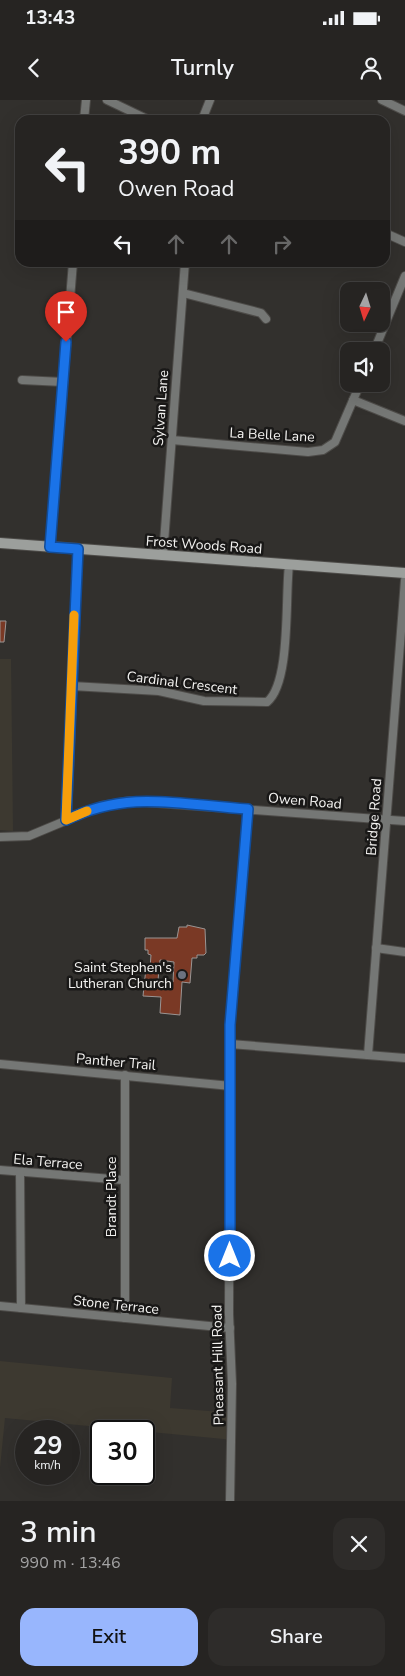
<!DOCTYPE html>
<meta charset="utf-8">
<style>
:root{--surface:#262422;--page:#2e2c2a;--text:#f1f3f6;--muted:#a4a4a5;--line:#424140;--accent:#98b6fd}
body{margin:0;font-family:"Nunito Sans",sans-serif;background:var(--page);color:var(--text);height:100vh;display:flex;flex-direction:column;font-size:19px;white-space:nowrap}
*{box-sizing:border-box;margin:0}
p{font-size:16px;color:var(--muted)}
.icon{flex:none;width:28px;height:28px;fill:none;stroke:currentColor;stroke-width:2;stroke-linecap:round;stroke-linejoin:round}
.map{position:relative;height:1401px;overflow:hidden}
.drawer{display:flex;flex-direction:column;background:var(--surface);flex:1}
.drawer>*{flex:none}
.banner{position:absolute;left:15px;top:15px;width:375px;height:152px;border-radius:15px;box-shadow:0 5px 20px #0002,0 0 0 1px var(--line);background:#262422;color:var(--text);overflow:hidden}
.needle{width:32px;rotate:184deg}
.buttons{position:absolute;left:340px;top:182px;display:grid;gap:10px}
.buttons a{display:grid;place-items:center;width:50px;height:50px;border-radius:10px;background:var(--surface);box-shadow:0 5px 20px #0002,0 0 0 1px var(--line);font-size:25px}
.speed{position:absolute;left:15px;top:1320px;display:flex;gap:10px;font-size:25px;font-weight:700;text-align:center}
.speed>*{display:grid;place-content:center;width:65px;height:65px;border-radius:50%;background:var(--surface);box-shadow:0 5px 20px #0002,0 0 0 1px var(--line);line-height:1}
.speed small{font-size:12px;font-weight:400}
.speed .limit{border:2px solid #111;border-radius:8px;background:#fff;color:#111}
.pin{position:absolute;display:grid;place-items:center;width:42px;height:42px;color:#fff;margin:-51px -21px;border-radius:50% 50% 50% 0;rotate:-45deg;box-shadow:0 0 5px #0007}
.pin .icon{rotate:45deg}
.me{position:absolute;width:55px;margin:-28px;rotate:0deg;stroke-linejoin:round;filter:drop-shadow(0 0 4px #0008)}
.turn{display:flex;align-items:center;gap:18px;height:105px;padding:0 20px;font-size:22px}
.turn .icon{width:65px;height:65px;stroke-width:2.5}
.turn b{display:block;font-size:35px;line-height:42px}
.lanes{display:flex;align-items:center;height:48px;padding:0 20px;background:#0003;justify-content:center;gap:25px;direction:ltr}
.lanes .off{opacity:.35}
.round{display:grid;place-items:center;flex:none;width:52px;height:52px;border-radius:15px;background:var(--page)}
.head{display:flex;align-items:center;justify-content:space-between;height:85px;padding:0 20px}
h1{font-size:30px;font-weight:600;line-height:38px}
.primary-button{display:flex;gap:10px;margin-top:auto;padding:10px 20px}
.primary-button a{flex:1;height:58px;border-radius:15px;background:var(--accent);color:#111;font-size:20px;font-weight:600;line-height:58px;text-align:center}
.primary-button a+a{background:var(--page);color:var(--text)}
.status{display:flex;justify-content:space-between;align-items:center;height:35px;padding:0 25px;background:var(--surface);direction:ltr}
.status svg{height:14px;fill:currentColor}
header{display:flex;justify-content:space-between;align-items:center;height:65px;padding:0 20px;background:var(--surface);font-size:22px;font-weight:600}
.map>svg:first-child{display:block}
</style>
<div class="status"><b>13:43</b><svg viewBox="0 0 49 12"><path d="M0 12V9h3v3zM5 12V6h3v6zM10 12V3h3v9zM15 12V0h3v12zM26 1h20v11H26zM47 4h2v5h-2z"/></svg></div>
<header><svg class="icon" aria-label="back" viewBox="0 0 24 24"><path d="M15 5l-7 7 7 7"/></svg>Turnly<svg class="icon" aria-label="person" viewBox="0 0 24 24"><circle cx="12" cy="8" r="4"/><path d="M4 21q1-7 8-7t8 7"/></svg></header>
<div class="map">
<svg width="405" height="1401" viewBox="0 0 405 1401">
<rect width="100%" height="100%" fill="#32302d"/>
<g fill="#3d3930">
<path d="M0,559H11L13,731L0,730Z"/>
<path d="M0,1261L172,1278L170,1308L235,1313L234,1340L5,1318L0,1368Z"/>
</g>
<g fill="#7a3925" stroke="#9a9594" fill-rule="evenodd">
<path d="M0,521H6L4,542H0Z"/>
<path d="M187,825L205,829L206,853L204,855H197V858H192L190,883L182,882L180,915L160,913L161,897L143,896L146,868H150L151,855L148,854V850H145V838H177L179,827H187ZM160,860L174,862L173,882L158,880Z"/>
</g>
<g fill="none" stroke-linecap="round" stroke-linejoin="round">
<g stroke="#4d4b48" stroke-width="10">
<g id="street">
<path d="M107,0L149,20"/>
<path d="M382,0L405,11"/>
<path d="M84,20L86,0"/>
<path d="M202,20L210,0"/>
<path d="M385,133L405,142"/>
<path d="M183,193L261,213L266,219"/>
<path d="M374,251L405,176"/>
<path d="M22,280L63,282"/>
<path d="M353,300L405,321"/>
<path d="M172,340L308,352L323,350L335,342L360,284"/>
<path d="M50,447L73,162"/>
<path d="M163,456L185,162"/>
<path d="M72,586L159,591L204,601L267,602C291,583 285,497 289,465"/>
<path d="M67,720L78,449"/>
<path d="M0,737L29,736L101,706L130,701L405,721"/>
<path d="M376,848L405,852"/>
<path d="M230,944L405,958"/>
<path d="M368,955L405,480"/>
<path d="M0,964L231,986"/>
<path d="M125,975V1218"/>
<path d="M0,1070L124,1080"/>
<path d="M20,1072L21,1208"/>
<path d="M0,1206L230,1228"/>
<path d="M230,1401L232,1284L229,1214L230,925L248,709"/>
</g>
</g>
<g stroke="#4d4b48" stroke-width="12">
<path id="secondary" d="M0,443L405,473"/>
</g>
<use href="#street" stroke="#757775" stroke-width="8"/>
<use href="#secondary" stroke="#9c9f9c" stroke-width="10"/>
</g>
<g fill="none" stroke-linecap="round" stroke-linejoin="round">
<g stroke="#114b97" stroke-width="12">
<path id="route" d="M66,242L50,447L78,449L66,720C129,689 181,705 248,709L230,925V1156"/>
</g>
<use href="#route" stroke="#1a73e8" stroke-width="9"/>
<path stroke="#f59e0b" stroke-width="9" d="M74,515L66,720L87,711"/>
</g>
<circle fill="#6b7280" stroke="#191817" stroke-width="2" cx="182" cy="875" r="5"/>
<g text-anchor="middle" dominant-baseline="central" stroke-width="5" stroke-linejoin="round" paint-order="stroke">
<g font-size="14" fill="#f4f3f1" stroke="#191817">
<text transform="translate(161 308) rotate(-86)">Sylvan Lane</text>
<text transform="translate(272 335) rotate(3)">La Belle Lane</text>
<text transform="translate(204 445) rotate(4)">Frost Woods Road</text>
<text transform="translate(182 583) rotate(7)">Cardinal Crescent</text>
<text transform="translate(305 701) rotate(5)">Owen Road</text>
<text transform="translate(374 717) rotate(-86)">Bridge Road</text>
<text transform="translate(116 962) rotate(5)">Panther Trail</text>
<text transform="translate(48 1062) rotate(5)">Ela Terrace</text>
<text transform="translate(111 1097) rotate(-90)">Brandt Place</text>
<text transform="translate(116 1205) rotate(6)">Stone Terrace</text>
<text transform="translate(218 1265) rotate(-91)">Pheasant Hill Road</text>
</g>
<g font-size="14" fill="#f4f3f1" stroke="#191817" text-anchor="end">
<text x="172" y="867">Saint Stephen's<tspan x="172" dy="16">Lutheran Church</tspan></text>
</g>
</g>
</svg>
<div class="buttons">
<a><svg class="needle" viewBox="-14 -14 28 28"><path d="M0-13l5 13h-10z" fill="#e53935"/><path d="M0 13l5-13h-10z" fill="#a4a4a5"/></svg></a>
<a><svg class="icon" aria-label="sound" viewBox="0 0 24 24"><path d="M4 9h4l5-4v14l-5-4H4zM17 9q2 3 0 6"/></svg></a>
</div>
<div class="speed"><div>29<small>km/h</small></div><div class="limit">30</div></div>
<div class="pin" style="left:66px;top:242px;background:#d93025"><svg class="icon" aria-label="arrive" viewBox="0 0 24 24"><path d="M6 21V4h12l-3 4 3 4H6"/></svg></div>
<svg class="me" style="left:230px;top:1156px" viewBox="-20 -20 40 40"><circle r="17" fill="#1a73e8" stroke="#fff" stroke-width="3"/><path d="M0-11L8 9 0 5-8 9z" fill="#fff"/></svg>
<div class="banner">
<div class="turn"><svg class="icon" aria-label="left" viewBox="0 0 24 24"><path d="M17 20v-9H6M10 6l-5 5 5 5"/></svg><div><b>390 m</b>Owen Road</div></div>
<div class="lanes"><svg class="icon" aria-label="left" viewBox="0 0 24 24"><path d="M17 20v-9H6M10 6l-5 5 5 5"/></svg><svg class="icon off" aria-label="ahead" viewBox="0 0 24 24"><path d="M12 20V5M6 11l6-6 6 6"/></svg><svg class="icon off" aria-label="ahead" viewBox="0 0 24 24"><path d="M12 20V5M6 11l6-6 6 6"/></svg><svg class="icon off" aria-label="right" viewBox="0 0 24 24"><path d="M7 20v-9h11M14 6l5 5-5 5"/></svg></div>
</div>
</div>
<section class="drawer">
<div class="head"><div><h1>3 min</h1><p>990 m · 13:46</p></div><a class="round"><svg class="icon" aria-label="close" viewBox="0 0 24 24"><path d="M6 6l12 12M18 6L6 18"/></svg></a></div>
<div class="primary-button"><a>Exit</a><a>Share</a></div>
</section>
